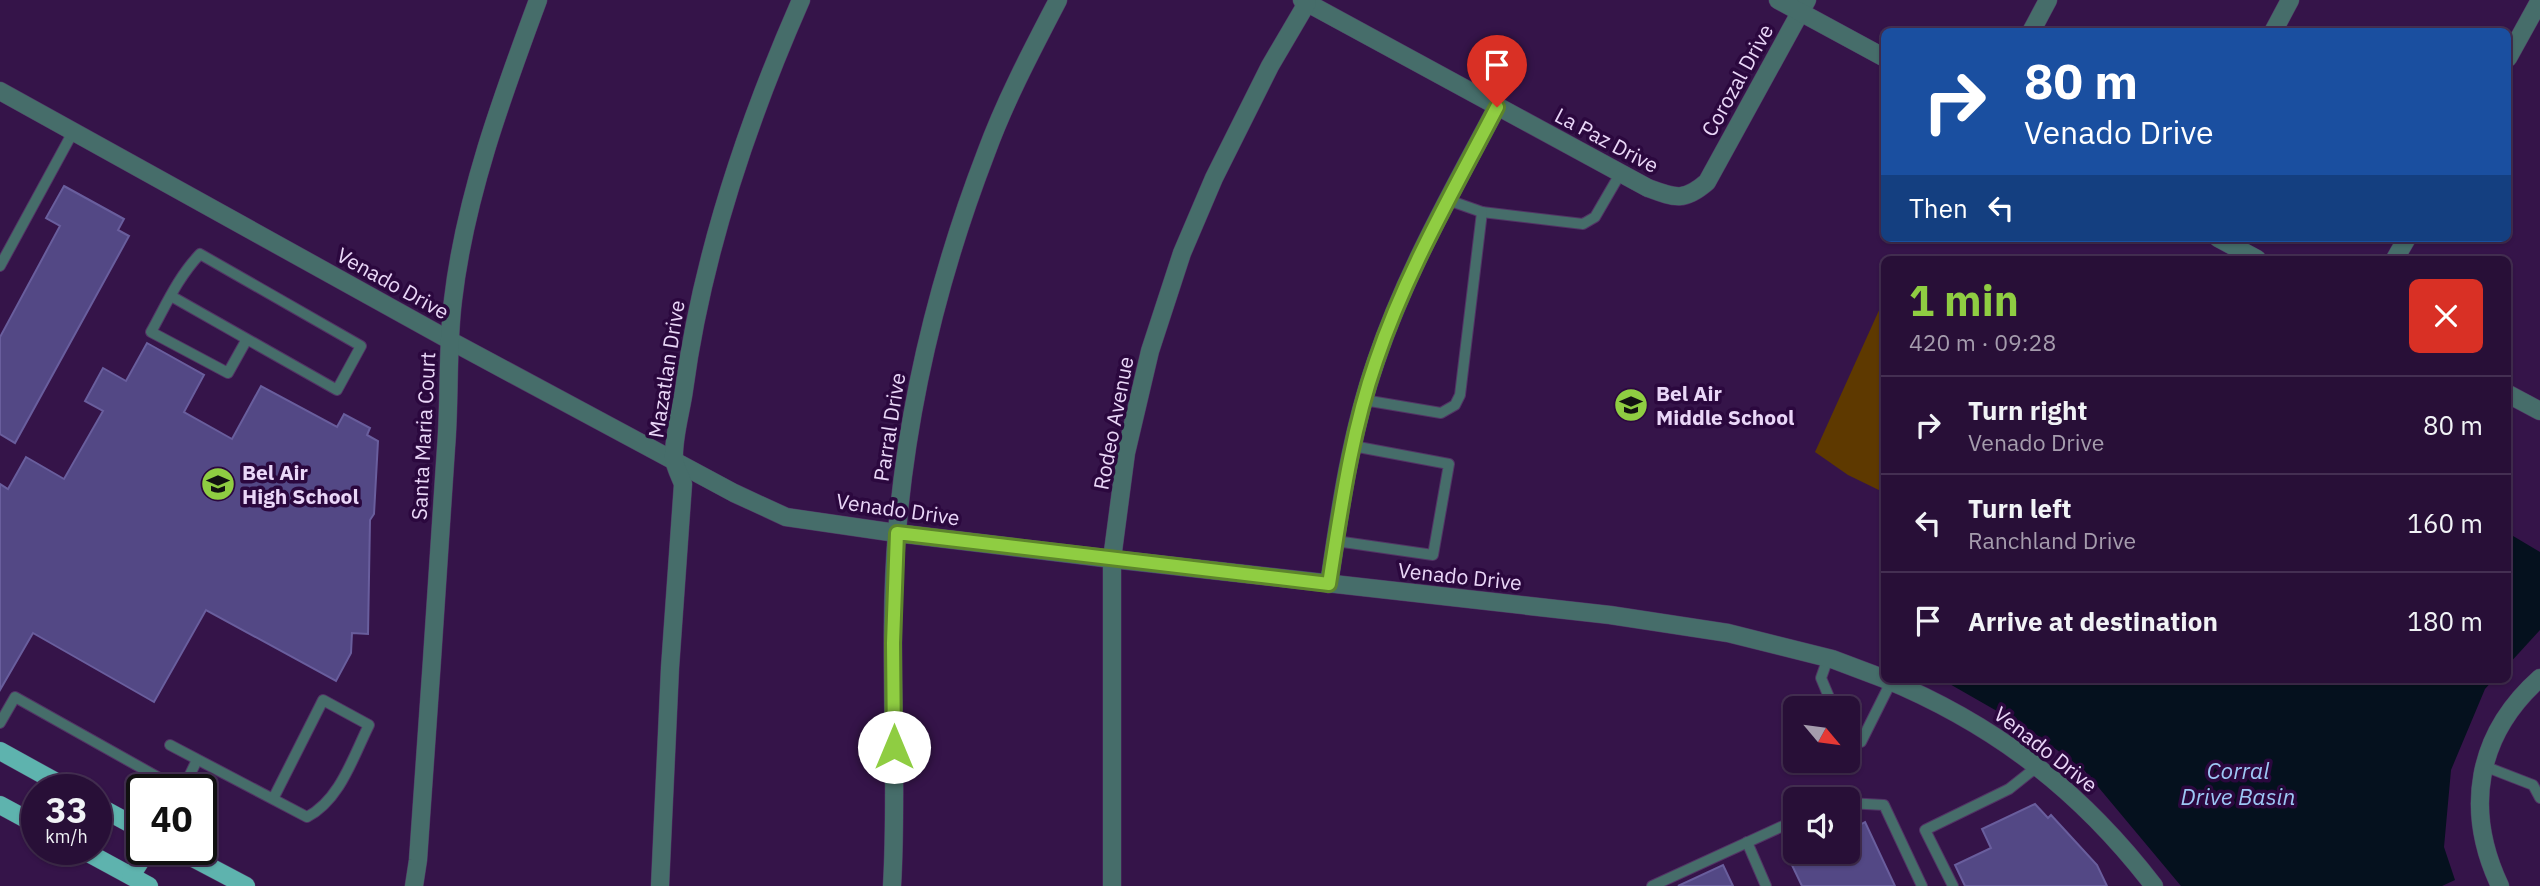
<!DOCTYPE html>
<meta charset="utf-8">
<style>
:root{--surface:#280f37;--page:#30183f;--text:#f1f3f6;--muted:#a59cad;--line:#442f52;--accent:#8fcd42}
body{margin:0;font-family:"IBM Plex Sans",sans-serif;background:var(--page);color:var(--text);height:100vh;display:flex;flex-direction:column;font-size:26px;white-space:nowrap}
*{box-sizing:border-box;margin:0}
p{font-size:23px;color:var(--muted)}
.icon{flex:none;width:38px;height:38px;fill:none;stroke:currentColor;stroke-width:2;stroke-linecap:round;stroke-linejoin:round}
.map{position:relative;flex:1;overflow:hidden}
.drawer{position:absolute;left:1881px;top:256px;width:630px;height:427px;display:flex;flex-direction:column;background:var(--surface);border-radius:10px;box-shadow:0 2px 5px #0004,0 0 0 2px var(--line)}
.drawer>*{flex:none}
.guide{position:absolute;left:1881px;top:28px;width:630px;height:214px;border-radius:10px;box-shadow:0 2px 5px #0004,0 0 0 2px var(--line);background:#1a4fa0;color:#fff;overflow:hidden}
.needle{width:46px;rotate:119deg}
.controls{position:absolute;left:1783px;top:696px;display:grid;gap:14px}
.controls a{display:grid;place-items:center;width:77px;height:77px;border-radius:10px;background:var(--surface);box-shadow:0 2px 5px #0004,0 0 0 2px var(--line);font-size:35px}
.speed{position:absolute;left:21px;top:774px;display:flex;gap:14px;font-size:35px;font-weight:700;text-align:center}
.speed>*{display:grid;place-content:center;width:91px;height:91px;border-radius:50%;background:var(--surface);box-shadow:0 2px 5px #0004,0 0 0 2px var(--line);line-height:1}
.speed small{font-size:18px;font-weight:400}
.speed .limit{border:4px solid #111;border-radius:10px;background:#fff;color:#111}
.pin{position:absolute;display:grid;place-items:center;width:60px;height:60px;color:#fff;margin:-72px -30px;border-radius:50% 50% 50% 0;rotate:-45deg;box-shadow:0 0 7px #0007}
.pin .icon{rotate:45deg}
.me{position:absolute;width:77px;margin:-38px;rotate:0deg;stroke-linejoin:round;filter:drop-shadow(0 0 5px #0008)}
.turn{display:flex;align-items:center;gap:24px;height:147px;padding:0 28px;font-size:32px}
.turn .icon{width:91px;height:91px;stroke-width:2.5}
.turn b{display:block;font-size:49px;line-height:60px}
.then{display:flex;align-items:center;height:66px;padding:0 28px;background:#0003;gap:14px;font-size:26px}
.round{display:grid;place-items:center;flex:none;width:74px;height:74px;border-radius:10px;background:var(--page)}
.headline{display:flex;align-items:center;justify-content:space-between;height:119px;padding:0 28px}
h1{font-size:42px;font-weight:700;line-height:52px;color:var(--accent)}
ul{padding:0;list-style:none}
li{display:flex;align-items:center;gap:21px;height:98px;padding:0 28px;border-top:2px solid var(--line)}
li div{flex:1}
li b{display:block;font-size:26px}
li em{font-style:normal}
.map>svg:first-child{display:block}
</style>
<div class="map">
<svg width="2540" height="886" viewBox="0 0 2540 886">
<rect width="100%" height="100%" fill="#351449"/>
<path fill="#5e3900" d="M1885,297V493L1848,475L1815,452Z"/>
<g fill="#05111e">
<path d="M2508,533L2540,552V630L2508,665Z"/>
<path d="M1941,679H2494L2485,689L2451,770L2444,847L2455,880L2442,886H2181L2084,770L2030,730Z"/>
</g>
<g fill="#534885" stroke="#695e9d" stroke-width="2">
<path d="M64,186L124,219L118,230L129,236L15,443L0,434V337L60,226L46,218Z"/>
<path d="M147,343L204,375L184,412L232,439L261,386L337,427L344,414L370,428L367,435L378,441L374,514L370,520L368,634L352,633L351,653L336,681L206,610L154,702L33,633L0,690V484L8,489L26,457L64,479L103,411L85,401L103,368L126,381Z"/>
<path d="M2035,804L2048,818L2051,815L2097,865L2107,886H1965L1955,865L1991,848L1982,829Z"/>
<path d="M1865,822L1895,886H1802L1789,859L1802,852H1848V831Z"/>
<path d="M1723,865L1733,886H1678Z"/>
</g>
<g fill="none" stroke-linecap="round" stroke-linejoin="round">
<g stroke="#523365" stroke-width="12">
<g id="service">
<path d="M1482,212L1583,224L1595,217L1620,174"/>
<path d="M0,266L73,132"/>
<path d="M171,296L337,390L361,346L200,254C178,277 166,305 151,332L228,373L247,339"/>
<path d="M1364,400L1441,413L1455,405L1460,395L1482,212L1448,200"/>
<path d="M1336,541L1433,555L1449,464L1353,446"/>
<path d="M1828,658L1821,678L1834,709"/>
<path d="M0,723L15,697L179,789"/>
<path d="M1848,737L1861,742L1891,682"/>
<path d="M170,745L307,817C340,800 353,757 369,725L323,700L273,799"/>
<path d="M2484,766L2533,785L2540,798"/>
<path d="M183,789L197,760"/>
<path d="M1848,803L1884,805L1922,886"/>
<path d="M1747,842L1766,886"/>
<path d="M1652,886L1796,820"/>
<path d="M1953,886L1925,830L2009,789L2038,766"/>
</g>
</g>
<g stroke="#523365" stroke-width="19">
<g id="minor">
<path d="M1302,0L1648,188C1675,198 1684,202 1707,182L1807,0"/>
<path d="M1778,0L1885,58"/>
<path d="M2031,32L2048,0"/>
<path d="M2273,32L2290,0"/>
<path d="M2508,58L2540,0"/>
<path d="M0,91L451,341L734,493L786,517L896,533L1112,559L1610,615L1728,633L1832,659L1885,679"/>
<path d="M2218,238L2257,259"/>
<path d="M2395,259L2407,238"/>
<path d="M2508,394L2540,411"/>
<path d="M1329,584C1340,509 1351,433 1376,361C1406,272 1453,190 1497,107"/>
<path d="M1885,679C1996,725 2081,791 2154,886"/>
<path d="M414,886L418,860C428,723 437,585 446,448C450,399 447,348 453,300C465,197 502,97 538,0"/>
<path d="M660,886L670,668L683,484C680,476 675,467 674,459C673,437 681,412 684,390C702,255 746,125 801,0"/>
<path d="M1112,886V559L1126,453L1150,351L1182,253L1214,178L1270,66L1307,3"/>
</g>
</g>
<g stroke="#523365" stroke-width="19">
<g id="tertiary">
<path d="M892,886C899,768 887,650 897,532C908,402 939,275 986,153C1005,101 1032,50 1058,0"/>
<path d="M2500,886C2464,810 2476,735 2540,678"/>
</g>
</g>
<g stroke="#523365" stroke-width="19">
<g id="primary">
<path d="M0,751L69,789"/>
<path d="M0,805L37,825"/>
<path d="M96,805L142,830"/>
<path d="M81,849L149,886"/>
<path d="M176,849L246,886"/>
<path d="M131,876L148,849"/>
</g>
</g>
<use href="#service" stroke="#466d6a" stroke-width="10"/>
<use href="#minor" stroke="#466d6a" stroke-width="18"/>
<use href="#tertiary" stroke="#466d6a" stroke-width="18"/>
<use href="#primary" stroke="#5eb3ae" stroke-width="18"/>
</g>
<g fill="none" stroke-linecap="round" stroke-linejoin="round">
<g stroke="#5d852b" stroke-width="18">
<path id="route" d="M894,747L893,643L897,533L1329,584C1341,509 1351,433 1376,361C1406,272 1454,190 1497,107"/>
</g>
<use href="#route" stroke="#8fcd42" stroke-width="12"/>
</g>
<defs>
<g id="school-disc" transform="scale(1.75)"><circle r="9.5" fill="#8fcd42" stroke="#2b083e"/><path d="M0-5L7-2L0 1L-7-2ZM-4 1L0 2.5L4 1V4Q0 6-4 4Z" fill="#111"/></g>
</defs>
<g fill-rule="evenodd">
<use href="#school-disc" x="1631" y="405"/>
<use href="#school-disc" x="218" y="484"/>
</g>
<g text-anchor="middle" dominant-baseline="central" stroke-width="7" stroke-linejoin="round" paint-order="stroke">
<g font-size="21" fill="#ead7f8" stroke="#2b083e">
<text transform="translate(1737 80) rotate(-61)">Corozal Drive</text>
<text transform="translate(1607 140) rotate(28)">La Paz Drive</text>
<text transform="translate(393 283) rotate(29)">Venado Drive</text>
<text transform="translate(666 369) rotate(-81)">Mazatlan Drive</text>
<text transform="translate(1113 423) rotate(-79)">Rodeo Avenue</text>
<text transform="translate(889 427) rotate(-81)">Parral Drive</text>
<text transform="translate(423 436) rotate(-87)">Santa Maria Court</text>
<text transform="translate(898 509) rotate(8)">Venado Drive</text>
<text transform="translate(1460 576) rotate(6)">Venado Drive</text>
<text transform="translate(2046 749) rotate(38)">Venado Drive</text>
</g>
<g font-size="21" font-weight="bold" fill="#ead7f8" stroke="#2b083e" text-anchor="start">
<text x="1656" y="393">Bel Air<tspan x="1656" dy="24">Middle School</tspan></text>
<text x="242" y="472">Bel Air<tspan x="242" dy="24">High School</tspan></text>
</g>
<g font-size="23" font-style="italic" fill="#9dc7f4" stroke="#2b083e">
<text x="2238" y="770">Corral<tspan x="2238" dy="26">Drive Basin</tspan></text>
</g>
</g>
</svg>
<div class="controls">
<a><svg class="needle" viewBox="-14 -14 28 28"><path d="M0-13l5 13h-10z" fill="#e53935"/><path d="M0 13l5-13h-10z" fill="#a59cad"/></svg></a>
<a><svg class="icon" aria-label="sound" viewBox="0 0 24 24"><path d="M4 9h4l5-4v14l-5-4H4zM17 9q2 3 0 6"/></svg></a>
</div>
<div class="speed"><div>33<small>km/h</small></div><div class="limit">40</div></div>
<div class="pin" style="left:1497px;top:107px;background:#d93025"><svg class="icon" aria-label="arrive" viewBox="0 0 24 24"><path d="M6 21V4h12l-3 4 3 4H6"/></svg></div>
<svg class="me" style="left:894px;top:747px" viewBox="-20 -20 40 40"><circle r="19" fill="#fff"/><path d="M0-13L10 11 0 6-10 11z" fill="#8fcd42"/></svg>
<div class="guide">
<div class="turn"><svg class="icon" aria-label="right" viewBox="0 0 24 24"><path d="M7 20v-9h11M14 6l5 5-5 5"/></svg><div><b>80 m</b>Venado Drive</div></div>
<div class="then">Then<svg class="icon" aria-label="left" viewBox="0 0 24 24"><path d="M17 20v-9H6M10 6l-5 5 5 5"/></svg></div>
</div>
<section class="drawer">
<div class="headline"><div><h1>1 min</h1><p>420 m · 09:28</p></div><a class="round" style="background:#d93025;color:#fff"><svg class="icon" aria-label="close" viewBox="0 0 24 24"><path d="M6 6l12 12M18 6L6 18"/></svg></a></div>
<ul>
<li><svg class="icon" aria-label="right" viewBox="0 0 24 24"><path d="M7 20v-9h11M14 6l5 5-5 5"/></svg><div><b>Turn right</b><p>Venado Drive</p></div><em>80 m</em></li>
<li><svg class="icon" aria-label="left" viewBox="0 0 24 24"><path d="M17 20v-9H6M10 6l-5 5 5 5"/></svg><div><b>Turn left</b><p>Ranchland Drive</p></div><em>160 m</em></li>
<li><svg class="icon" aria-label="arrive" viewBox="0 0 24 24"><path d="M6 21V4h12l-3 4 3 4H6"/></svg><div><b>Arrive at destination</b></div><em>180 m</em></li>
</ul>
</section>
</div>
